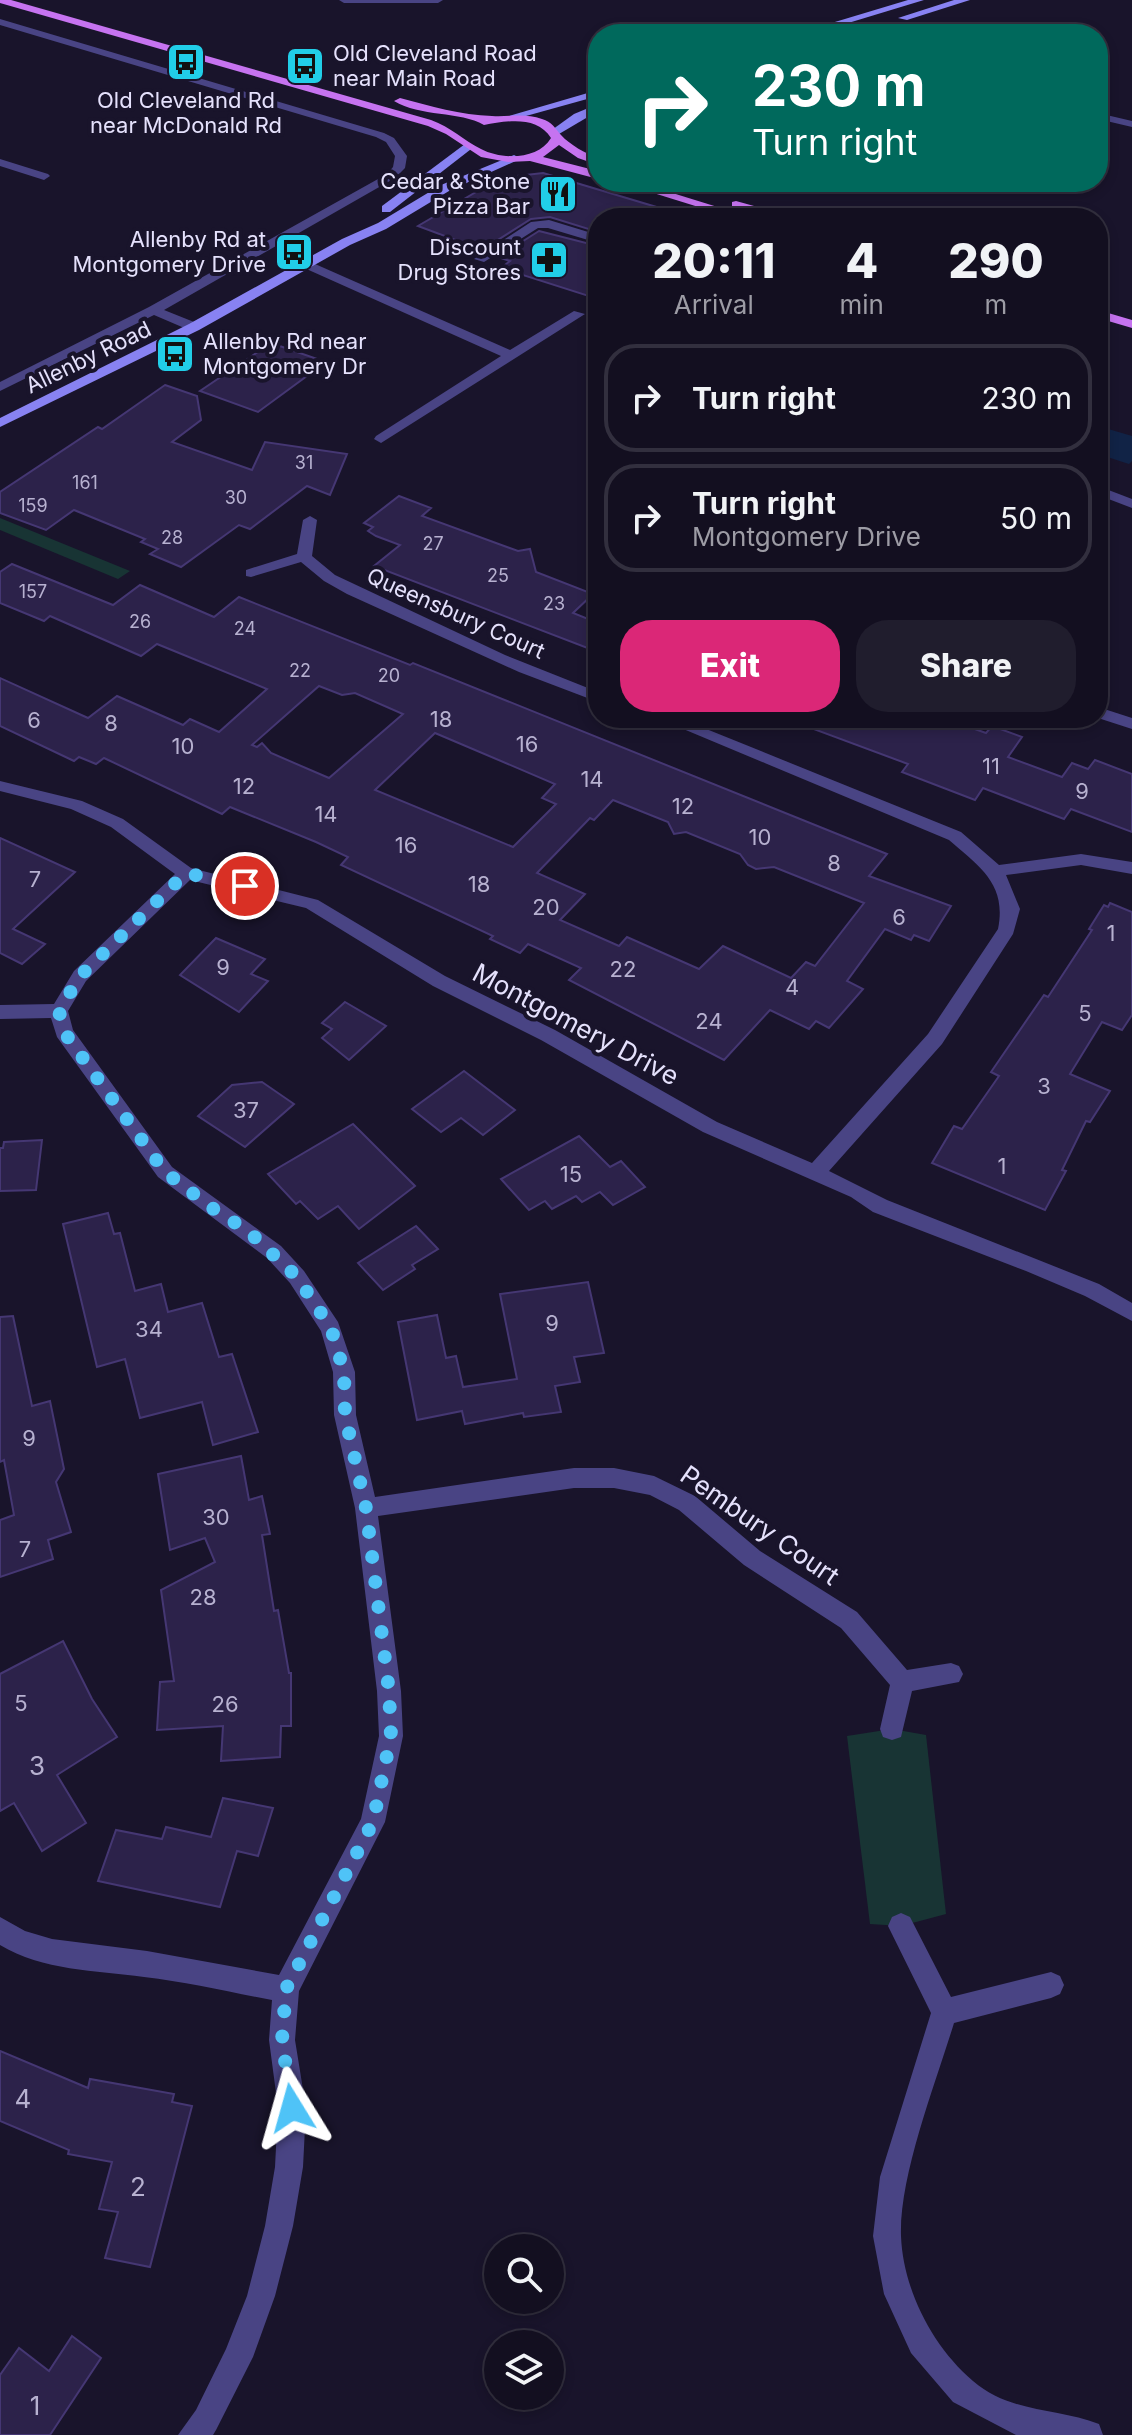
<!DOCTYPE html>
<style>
:root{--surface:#130f20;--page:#201d2d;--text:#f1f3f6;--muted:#9d9ca5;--line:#322f3e;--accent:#db2777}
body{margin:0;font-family:Inter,sans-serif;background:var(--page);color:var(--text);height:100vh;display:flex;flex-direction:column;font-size:30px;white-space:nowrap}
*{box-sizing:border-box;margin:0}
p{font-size:26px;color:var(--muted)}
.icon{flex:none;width:44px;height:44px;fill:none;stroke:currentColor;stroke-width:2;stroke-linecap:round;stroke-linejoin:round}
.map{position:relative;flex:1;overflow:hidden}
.drawer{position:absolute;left:588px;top:208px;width:520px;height:520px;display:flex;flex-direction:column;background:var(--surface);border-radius:32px;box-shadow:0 4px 12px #0003,0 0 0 2px var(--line)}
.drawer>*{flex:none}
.top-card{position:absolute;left:588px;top:24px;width:520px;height:168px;border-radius:32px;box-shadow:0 4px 12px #0003,0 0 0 2px var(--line);background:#00695c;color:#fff;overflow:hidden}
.fabs{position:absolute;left:484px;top:2234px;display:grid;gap:16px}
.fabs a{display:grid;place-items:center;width:80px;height:80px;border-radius:50%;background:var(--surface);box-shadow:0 4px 12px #0003,0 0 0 2px var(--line);font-size:40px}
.pin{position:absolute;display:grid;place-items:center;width:68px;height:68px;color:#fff;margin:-34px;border:4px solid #fff;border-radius:50%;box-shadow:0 2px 8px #0007}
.me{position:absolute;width:88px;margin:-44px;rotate:352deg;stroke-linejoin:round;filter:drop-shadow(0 0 6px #0008)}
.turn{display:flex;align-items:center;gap:28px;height:168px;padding:0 32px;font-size:36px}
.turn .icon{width:104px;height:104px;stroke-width:2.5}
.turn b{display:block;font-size:56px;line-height:68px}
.eta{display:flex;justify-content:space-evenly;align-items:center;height:136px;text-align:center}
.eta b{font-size:48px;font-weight:800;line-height:56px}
.button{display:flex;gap:16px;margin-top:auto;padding:16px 32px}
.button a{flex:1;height:92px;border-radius:32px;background:var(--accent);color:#fff;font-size:32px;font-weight:800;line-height:92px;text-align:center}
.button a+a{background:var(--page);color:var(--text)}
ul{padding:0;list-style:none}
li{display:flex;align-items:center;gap:24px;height:108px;margin:0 16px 12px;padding:0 16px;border:4px solid var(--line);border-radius:32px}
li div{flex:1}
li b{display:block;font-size:30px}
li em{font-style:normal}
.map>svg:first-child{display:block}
</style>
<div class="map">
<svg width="1132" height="2435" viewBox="0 0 1132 2435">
<rect width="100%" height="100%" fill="#19142b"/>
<g fill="#183434">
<path d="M0,518L130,571L118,579L0,530Z"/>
<path d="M892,1729L926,1735L946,1914L901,1926L870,1924L847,1736Z"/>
</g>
<path fill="#112346" d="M1098,426L1132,436V461L1129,464L1098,454Z"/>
<g fill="#2c224a" stroke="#453773" stroke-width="2" fill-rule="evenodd">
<path d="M543,173L670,211L669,218H598V232L550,217L531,219L482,250L418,226L500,178Z"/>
<path d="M539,231L598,246V299L501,268L510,261L498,257Z"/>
<path d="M271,343L326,362L258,412L200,391Z"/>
<path d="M165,385L197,396L201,420L172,442L252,470L265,442L347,454L330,495L307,486L250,529L239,525L181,567L150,554L158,549L141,542L145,539L74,510L46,530L0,513V492L98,427L102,429Z"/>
<path d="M399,496L431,508L422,516L518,551L530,549L536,572L593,594L573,613L598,623V652L374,566L400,545L376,536L368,531L373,527L364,523Z"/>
<path d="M12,564L113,605L140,585L214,617L239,597L410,665L413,663L887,854L869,876L951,906L929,941L914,935L911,940L885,929L847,981L863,989L829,1028L816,1021L809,1029L770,1010L724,1060L569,980L581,968L528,944L520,953L490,939L493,936L341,865L348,857L316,842L230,807L222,814L104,758L96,764L79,757L74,761L0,726V678L88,718L117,696L183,725L190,719L219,732L267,689L157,644L141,656L50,616L44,621L0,603V572ZM319,686L342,695L355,693L403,714L329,778L271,753L262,743L257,747L252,745ZM435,733L555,784L542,798L556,804L513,847L375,790ZM613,800L668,822L674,834L686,832L740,854L748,865L756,869L774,867L864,903L815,966L806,962L791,978L723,946L699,969L627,937L619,946L560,920L585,894L537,873L590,818L594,820Z"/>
<path d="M793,718H944L986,733L992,726L1022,737L1008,757L1062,777L1072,763L1088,769L1095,760L1132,774V832L1071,809L1064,819L983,788L975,800L902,772L908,764L792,721Z"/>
<path d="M0,838L75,872L13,929L45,944L22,964L0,953Z"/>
<path d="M1110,903L1132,912V1015L1122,1030L1102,1022L1070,1074L1110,1091L1090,1122L1086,1121L1062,1170L1066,1171L1045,1210L932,1163L954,1126L962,1129L999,1076L991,1072L1044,995L1048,997L1092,930L1089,929L1104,905L1108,907Z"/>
<path d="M216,938L265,959L251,974L268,981L239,1012L180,975Z"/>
<path d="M345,1002L386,1026L349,1060L322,1038L332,1029L322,1023Z"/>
<path d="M464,1071L515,1110L483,1135L461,1118L441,1132L412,1109Z"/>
<path d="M262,1082L294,1104L245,1147L198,1116L232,1085Z"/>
<path d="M353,1124L415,1186L359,1229L338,1206L318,1219L300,1201L296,1204L268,1174Z"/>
<path d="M579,1136L610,1167L621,1161L645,1187L613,1205L600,1192L582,1202L576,1196L552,1209L545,1201L529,1210L501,1179Z"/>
<path d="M42,1140L36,1190L0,1191V1148H3L4,1142Z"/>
<path d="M108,1213L114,1234L120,1233L135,1291L161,1284L168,1312L202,1303L219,1357L232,1354L258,1432L213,1445L202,1402L140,1418L125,1359L97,1367L63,1224Z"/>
<path d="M416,1226L438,1249L412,1265L415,1269L383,1290L358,1263Z"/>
<path d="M588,1282L604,1353L574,1357L580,1382L555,1386L561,1412L524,1417L523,1413L465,1424L462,1411L417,1420L398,1322L437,1315L446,1358L456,1356L463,1387L517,1379L500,1294Z"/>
<path d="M13,1316L32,1406L50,1401L64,1469L56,1482L71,1532L48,1540L53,1559L0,1577V1520L14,1515L4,1460L0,1462V1317Z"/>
<path d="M241,1456L249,1500L262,1496L270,1534L262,1535L274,1611L278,1610L289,1673H291V1726H281L280,1757L221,1761L223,1726L157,1730L160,1682L174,1681L161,1590L215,1562L205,1538L170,1550L158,1474Z"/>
<path d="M63,1641L92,1699L117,1737L57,1775L86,1823L42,1851L14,1803L0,1811V1674Z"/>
<path d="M223,1798L273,1808L258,1856L237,1851L220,1907L98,1881L116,1830L162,1839L166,1827L211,1837Z"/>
<path d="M0,2051L88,2088L90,2079L174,2094L172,2102L192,2106L150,2267L105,2258L118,2212L99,2209L112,2162L68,2154L69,2150L0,2121Z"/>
<path d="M72,2336L101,2358L50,2435H0V2375L19,2348L49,2371Z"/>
</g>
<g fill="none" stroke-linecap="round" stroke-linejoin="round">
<g fill="#494484" fill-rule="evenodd">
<path d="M549,220L598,235V243L548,228H538L484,262L474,259L531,222Z"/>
<path d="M306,260L510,350L574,311L585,314L381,443L374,439L376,436L501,356L302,267V261Z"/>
</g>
<g fill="#494484" fill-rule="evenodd">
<path d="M339,0H443L438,3H344Z"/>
<path d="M0,19L384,133L394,138L407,156L405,168L395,178L164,310L199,324V330H189L154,315L0,391V382L149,307L387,174L393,167L395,156L386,142L376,137L0,25Z"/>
<path d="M1098,113L1132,121V127L1098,119Z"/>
<path d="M0,159L48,174L50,176L44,180L0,166Z"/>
<path d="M1098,486L1132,499V508L1098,495Z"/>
<path d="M310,516L317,520L312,556L335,575L505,655L598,692V702L519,672L347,594L324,581L301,562L251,577L246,576V570L297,554L303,520Z"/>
<path d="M1098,707L1132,718V729L1098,718Z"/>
<path d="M657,718H679L961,832L999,865L1081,854L1132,862V874L1081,865L1006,875L1020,909L1013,934L942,1044L829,1171L887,1200L1099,1284L1132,1303V1321L1085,1296L1026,1271L873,1212L851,1197L703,1132L541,1040L433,986L306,908L190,880L86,981L68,1011L73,1030L172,1167L281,1246L304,1271L338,1322L355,1372L356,1415L375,1497L574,1468H614L654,1476L695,1496L760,1551L857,1612L907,1670L951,1663L959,1666L963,1674L959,1682L912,1691L901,1737L892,1740L883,1737L880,1729L890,1685L841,1628L744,1565L679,1510L650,1495L614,1488H574L378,1516L401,1691L403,1736L385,1822L299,1991L295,2040L306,2108L303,2167L293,2226L275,2296L253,2357L216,2430L213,2435H178L196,2410L226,2349L247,2296L265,2226L275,2167L278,2108L269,2040L272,2000C229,1992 187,1982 144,1977C95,1970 43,1971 0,1945V1917L25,1931L52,1939L147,1951L279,1975L361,1819L379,1736L377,1691L355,1508L334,1415L333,1372L321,1331L290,1283L267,1258L158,1177L57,1037L51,1018L0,1019V1005L54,1004L74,971L175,874L111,827L71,809L0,791V781L82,801L123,819L191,868L318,900L445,976L555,1030L717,1122L812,1163L928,1034L998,929C1007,884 980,867 949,840Z"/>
<path d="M901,1913L910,1917L951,1997L1051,1972L1060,1976L1064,1985L1060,1994L1051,1998L954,2023C936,2082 899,2176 901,2236C903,2289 932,2346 973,2381C1010,2413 1057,2408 1099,2424L1103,2435H1016L953,2402L911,2353L884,2294L873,2236L880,2177L931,2013L888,1926L892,1917Z"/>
</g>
<g fill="#8882f2" fill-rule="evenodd">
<path d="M908,0H924L812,34H795Z"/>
<path d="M954,0H970L907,20L898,18Z"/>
<path d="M598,90V96L508,121L502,118Z"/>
<path d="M598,104V111L559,134L549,132L574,114Z"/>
<path d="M465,144L475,146L390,212H382V206Z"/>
<path d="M514,155L520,158L518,160L449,191L386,229L350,245L199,330L0,427V418L189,324L342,239L378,223L441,185Z"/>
</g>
<g fill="#c673f0" fill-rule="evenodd">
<path d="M0,0H11L431,120C451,127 463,140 481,149C502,160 538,160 551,138C537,115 506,121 484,125C460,111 420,117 394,101L400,98C430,106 461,115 492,116C510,117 525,113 542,119C552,122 555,128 561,135C570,145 585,153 598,158V165L578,158L559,145L543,157L598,171V179L530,161L508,162L481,157L446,134L428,126L0,3Z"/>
<path d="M618,182H637L753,218H734Z"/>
<path d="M736,201L786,215L788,218H769L732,208V202Z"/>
<path d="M1098,310L1132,320V328L1098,318Z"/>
</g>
</g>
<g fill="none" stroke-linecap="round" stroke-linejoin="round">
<path stroke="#4fc3f7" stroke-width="14" stroke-dasharray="0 25.2" d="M245,886L186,873L80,976L59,1011L64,1032L165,1172L212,1208L248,1231L297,1277L331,1328L344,1372L345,1415L366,1508L389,1691L391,1736L373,1822L286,1989L282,2040L292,2108"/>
</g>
<defs>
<g id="bus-square" transform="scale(2)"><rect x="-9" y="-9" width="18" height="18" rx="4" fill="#21cee8" stroke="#19142b"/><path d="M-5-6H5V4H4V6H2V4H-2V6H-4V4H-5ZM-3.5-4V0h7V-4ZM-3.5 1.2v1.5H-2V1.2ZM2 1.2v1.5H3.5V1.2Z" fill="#111"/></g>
<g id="restaurant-square" transform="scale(2)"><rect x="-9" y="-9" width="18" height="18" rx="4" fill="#21cee8" stroke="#19142b"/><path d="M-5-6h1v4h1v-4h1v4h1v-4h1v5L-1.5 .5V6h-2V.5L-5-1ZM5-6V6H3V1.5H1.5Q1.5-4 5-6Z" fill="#111"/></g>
<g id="pharmacy-square" transform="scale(2)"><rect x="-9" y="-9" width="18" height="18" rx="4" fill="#21cee8" stroke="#19142b"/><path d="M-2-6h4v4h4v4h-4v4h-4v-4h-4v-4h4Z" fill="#111"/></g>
</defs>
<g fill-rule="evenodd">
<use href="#bus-square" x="186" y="62"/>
<use href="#bus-square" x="305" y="66"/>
<use href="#restaurant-square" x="558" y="194"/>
<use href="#bus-square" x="294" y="252"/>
<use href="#pharmacy-square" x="549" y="260"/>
<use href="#bus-square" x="175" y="354"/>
</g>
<g text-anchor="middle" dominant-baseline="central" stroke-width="8" stroke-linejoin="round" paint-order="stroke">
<g font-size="18" fill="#b7b1d0">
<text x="304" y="462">31</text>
<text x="85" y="482">161</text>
<text x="236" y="497">30</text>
<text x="33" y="505">159</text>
<text x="172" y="537">28</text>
<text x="433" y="543">27</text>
<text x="498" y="575">25</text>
<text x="33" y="591">157</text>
<text x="554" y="603">23</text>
<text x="140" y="621">26</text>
<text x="245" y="628">24</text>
<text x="300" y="670">22</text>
<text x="389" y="675">20</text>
</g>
<g font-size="22" fill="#e5e1fc" stroke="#19142b" text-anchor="end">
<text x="333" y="53" text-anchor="start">Old Cleveland Road<tspan x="333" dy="25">near Main Road</tspan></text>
<text x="186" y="100" text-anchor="middle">Old Cleveland Rd<tspan x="186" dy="25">near McDonald Rd</tspan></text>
<text x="530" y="181">Cedar &amp; Stone<tspan x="530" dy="25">Pizza Bar</tspan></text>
<text x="266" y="239">Allenby Rd at<tspan x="266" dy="25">Montgomery Drive</tspan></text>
<text x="521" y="247">Discount<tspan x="521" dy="25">Drug Stores</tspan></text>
<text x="203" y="341" text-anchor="start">Allenby Rd near<tspan x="203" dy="25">Montgomery Dr</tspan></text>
</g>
<g font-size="22" fill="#e5e1fc" stroke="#19142b">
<text transform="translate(88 357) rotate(-26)">Allenby Road</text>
<text transform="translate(456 613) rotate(24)">Queensbury Court</text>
</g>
<g font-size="22" fill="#b7b1d0">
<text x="441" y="719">18</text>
<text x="34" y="720">6</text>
<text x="111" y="723">8</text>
<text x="527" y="744">16</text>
<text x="183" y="746">10</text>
<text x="991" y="766">11</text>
<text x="592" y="779">14</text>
<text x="244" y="786">12</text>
<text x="1082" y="791">9</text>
<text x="683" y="806">12</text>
<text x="326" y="814">14</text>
<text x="760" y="837">10</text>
<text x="406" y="845">16</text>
<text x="834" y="863">8</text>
<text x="35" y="879">7</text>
<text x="479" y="884">18</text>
<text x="546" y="907">20</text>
<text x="899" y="917">6</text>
<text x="1111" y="933">1</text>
<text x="223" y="967">9</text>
<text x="623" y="969">22</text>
<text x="792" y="987">4</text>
<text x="1085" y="1013">5</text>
<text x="709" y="1021">24</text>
<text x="1044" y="1086">3</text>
<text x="246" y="1110">37</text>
<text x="1002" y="1166">1</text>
<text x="571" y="1174">15</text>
<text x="552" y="1323">9</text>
<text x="149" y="1329">34</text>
<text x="29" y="1438">9</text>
<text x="216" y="1517">30</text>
<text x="25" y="1549">7</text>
<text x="203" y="1597">28</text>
<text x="21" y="1703">5</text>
<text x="225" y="1704">26</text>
</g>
<g font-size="26" fill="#e5e1fc" stroke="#19142b">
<text transform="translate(576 1024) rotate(28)">Montgomery Drive</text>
<text transform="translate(760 1525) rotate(35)">Pembury Court</text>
</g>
<g font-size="26" fill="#b7b1d0">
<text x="37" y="1765">3</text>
<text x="23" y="2098">4</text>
<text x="138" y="2186">2</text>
<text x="35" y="2405">1</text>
</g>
</g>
</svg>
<div class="fabs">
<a><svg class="icon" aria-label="search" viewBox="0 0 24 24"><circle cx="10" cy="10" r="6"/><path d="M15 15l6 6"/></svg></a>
<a><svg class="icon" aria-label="layers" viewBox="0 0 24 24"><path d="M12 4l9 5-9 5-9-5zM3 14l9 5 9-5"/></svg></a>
</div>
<div class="pin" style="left:245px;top:886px;background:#d93025"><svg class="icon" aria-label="arrive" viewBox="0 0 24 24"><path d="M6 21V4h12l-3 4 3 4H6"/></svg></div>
<svg class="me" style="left:292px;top:2108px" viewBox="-20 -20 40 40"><path d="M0-17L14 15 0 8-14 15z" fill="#4fc3f7" stroke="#fff" stroke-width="4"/></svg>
<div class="top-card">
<div class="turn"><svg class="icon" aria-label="right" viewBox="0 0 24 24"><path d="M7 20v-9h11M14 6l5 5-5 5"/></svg><div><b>230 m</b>Turn right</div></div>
</div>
<section class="drawer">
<div class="eta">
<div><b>20:11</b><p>Arrival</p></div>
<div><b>4</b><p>min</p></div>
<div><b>290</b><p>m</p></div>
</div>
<ul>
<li><svg class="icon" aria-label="right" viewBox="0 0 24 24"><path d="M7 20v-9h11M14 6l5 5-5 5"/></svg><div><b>Turn right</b></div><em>230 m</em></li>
<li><svg class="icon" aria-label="right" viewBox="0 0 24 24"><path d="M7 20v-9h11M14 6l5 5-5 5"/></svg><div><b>Turn right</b><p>Montgomery Drive</p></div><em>50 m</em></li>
</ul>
<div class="button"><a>Exit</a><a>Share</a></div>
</section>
</div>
